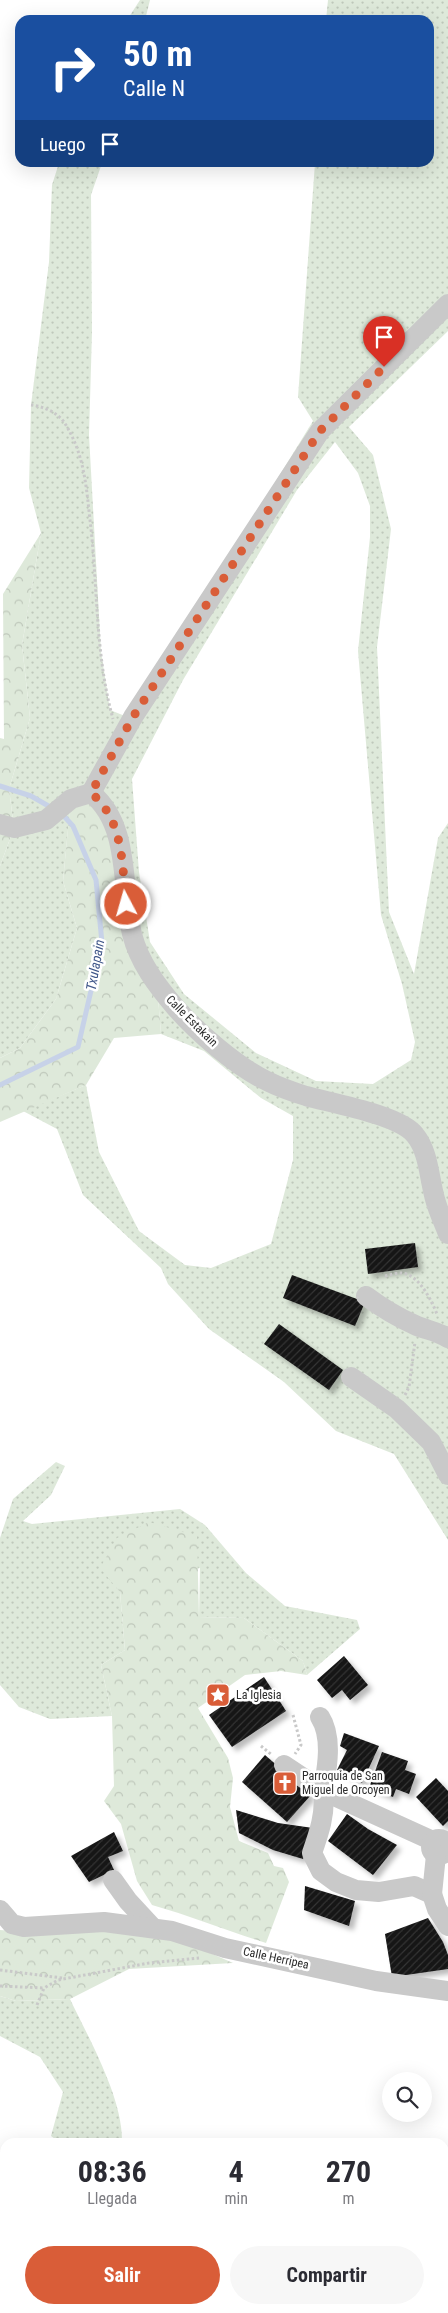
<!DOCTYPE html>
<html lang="es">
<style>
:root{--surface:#fff;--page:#f7f7f7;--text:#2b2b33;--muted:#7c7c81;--accent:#d95d38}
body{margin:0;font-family:"Roboto Condensed",sans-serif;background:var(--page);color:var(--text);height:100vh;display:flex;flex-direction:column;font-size:19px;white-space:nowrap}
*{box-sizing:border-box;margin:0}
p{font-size:16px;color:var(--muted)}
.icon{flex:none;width:28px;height:28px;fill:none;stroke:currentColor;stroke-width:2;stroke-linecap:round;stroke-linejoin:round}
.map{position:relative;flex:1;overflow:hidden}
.side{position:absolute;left:0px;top:2138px;width:449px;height:176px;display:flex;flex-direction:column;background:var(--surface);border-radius:15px 15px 0 0;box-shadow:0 5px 20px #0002}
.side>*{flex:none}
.banner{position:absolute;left:15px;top:15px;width:419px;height:152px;border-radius:15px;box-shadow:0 5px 20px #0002;background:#1a4fa0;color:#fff;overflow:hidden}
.tools{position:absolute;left:382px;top:2072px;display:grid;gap:10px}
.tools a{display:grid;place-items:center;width:50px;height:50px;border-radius:50%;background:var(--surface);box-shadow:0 5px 20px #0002;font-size:25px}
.pin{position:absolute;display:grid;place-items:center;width:42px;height:42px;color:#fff;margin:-51px -21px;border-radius:50% 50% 50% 0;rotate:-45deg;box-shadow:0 0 5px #0007}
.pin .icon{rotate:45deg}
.me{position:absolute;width:55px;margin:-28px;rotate:354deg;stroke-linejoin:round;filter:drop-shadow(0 0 4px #0008)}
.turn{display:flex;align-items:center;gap:18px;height:105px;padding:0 25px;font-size:22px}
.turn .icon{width:65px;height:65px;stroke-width:2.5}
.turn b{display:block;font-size:35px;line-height:42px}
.then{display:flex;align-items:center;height:48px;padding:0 25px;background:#0003;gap:10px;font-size:19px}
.eta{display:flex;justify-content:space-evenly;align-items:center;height:85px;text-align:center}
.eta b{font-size:30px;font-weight:700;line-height:35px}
.cta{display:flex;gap:10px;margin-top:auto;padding:10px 25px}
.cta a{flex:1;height:58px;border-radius:30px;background:var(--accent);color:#fff;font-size:20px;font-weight:700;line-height:58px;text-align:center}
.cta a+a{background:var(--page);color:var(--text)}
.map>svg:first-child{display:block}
</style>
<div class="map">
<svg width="448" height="2313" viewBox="0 0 448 2313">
<defs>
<pattern id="grass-dots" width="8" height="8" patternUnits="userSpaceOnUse" patternTransform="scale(1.25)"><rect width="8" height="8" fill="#dee9da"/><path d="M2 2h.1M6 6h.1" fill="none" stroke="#bfc8bb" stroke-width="1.8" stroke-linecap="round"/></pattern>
<pattern id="forest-crowns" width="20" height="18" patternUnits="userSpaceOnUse" patternTransform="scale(1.25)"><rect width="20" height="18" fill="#dee9da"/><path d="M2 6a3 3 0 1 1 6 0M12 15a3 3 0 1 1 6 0" fill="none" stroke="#bfc8bb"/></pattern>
<pattern id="building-hatch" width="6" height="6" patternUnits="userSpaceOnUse" patternTransform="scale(1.25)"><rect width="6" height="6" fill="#131313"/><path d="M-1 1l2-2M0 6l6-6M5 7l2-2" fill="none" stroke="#363636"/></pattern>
<filter id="shadow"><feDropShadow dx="4.5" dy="4.5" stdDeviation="2.5" flood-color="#0004"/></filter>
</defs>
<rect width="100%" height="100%" fill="#fff"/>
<g fill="url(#grass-dots)" fill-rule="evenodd">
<path d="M140,0H150L145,20H127Z"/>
<path d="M328,0H448V331L349,427L373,455L391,529L377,647L389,912L414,974L438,838L448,823V1540L394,1454L336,1431L284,1382L209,1329L168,1284L161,1268L83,1195L57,1129L23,1111L86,1085L99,1152L139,1231L185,1265L211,1268L271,1244L293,1160V1116L261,1098L204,1051L161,1034L158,997L91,792L71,799L63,881L77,928L56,999L20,1048L0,1058V866L14,828L9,789L30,718L22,645L41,533L29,488L31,405L49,262L52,185L59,163H102L91,195L92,332L89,435L101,652L110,710L130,718L313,421L298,397L315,163L429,162V20H326ZM335,442L358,473L370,506V537L358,651L381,915L402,984L415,1042L411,1060L373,1084L316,1081L256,1053L184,994L150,942L139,872L132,779L183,680L297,490Z"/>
<path d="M56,1462L65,1466L51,1495L23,1521L32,1524L180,1509L205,1525L246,1573L285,1606L357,1620L360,1629L307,1675L303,1661L244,1618L199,1617L200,1568L120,1592L125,1650L101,1665L112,1716L50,1719L19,1707L0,1685V1538L13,1499Z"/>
<path d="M0,1996L16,2001L70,1999C89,2039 123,2098 122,2142H59L51,2136L63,2092L40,2057L0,2036Z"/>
</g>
<g fill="url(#forest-crowns)">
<path d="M41,533L22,645L30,718L9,789L14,828L0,866V738L4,739L3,594Z"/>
<path d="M91,793L119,838L144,966L158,997L161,1034L114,1038L86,1085L0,1122V1058L20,1048L56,999L77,928L63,881L70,807Z"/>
<path d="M149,1522L197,1536L199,1617L244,1618L303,1661L307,1675L281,1671L245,1675L198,1708L228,1758L233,1778L230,1807L239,1841L268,1853L274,1866L283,1868L289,1882L266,1943C228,1931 191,1916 152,1905L137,1881L121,1824L104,1801L114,1786L112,1716L101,1665L125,1650L120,1592L100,1568L117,1538Z"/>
<path d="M92,1928L185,1942L233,1963L129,1969L70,1999L16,2001L0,1996V1930L26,1932Z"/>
</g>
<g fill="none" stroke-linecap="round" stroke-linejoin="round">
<g stroke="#c7d2e8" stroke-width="5">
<path d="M0,786L31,796L52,808"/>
<path d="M0,1085L78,1047L102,943L96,880L73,826L61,813"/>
</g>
</g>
<g fill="url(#building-hatch)" filter="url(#shadow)">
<path d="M415,1243L418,1267L368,1274L365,1249Z"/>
<path d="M292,1275L365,1302L355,1326L283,1298Z"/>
<path d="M279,1324L343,1370L329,1390L264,1344Z"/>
<path d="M344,1656L368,1685L350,1700L342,1690L332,1698L317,1680Z"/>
<path d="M264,1677L286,1711L232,1747L209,1715Z"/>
<path d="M344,1733L379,1746L362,1783L337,1770L347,1750L340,1746Z"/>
<path d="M382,1752L408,1761L405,1770L416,1774L409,1794L396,1789L393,1797L369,1788Z"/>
<path d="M265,1755L311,1795L287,1822L242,1782Z"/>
<path d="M436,1778L448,1791V1821L443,1826L416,1797Z"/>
<path d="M236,1810L278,1823L313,1828L303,1859L273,1850L239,1833Z"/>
<path d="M347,1814L368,1829L397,1845L373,1875L328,1841Z"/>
<path d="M114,1832L123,1851L108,1857L114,1870L89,1882L71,1856Z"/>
<path d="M305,1886L355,1901L349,1926L304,1910Z"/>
<path d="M428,1918L443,1942L448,1955V1969L392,1977L385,1934Z"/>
</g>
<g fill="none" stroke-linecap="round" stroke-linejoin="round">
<g stroke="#c9c9c9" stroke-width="3" stroke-dasharray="2.5 2.5" stroke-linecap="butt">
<path d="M31,405C42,406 57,412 64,422C84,453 86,484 90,520C98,586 95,655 113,719"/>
<path d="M385,1276C390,1275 396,1273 401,1273C419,1274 431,1300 437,1314"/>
<path d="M405,1395L409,1387L415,1342"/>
<path d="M293,1715L301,1745L295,1754"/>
<path d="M261,1746L272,1755"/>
<path d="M0,1970L62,1978"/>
<path d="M0,1986L44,1988"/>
<path d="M37,2005L44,1988L58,1980L149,1963L199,1958"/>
</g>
<g stroke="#c9c9c9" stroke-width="20">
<path d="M91,793L133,717L320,431L448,304"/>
<path d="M0,824L14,828L46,820L71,799L91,793C131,825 121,888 132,934C139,962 157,986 176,1008C197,1032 237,1067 267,1081C279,1087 293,1092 306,1096C331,1103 400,1115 415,1135C429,1152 429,1178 435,1199C438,1211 444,1223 448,1234"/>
<path d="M366,1296C382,1308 397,1317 415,1325C426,1330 437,1331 448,1338"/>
<path d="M351,1377L397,1409L431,1442L448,1475"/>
<path d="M320,1717C333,1737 327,1769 323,1791L433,1841"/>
<path d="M284,1765L323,1791C326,1813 319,1833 312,1853L321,1871L336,1882L356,1890L379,1892L414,1886L432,1894L437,1909L448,1926"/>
<circle cx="439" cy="1847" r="8"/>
<path d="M113,1880L128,1901L153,1928"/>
<path d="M432,1894L436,1855"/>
<path d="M0,1910L12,1924L24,1927L104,1922L172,1931L225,1948L376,1981L448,1991"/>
</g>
</g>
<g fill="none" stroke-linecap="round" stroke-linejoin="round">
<path stroke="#d95d38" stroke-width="9" stroke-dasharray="0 16.2" d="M126,904C122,865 124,820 91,793L133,717L320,431L384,367"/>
</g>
<defs>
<g id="sight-square" transform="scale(1.25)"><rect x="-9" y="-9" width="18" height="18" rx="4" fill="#d95d38" stroke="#fff"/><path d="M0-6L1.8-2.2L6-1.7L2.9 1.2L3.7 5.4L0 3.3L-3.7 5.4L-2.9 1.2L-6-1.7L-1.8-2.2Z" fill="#fff"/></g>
<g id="church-square" transform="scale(1.25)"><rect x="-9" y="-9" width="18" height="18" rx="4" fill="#d95d38" stroke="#fff"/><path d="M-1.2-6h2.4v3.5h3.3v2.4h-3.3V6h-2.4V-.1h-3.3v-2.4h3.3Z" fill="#fff"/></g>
</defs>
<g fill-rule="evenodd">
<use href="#sight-square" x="218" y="1695"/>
<use href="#church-square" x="285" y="1783"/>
</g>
<g text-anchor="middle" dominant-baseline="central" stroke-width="5" stroke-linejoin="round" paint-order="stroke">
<g font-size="12" fill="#2c2c2c" stroke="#fff">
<text transform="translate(192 1021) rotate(45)">Calle Estakain</text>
<text transform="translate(276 1958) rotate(12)">Calle Herripea</text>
</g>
<g font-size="12" fill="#2c2c2c" stroke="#fff" text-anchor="start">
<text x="236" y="1695">La Iglesia</text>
<text x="302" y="1776">Parroquia de San<tspan x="302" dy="14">Miguel de Orcoyen</tspan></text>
</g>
<g font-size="14" font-style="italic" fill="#405789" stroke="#fff">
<text transform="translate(95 965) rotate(-80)">Txulapain</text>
</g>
</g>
</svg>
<div class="tools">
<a><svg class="icon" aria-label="search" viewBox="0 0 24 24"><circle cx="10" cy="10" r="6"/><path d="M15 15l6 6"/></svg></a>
</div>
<div class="pin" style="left:384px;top:367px;background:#d93025"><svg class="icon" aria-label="arrive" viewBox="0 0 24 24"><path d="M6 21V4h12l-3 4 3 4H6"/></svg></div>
<svg class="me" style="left:126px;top:904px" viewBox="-20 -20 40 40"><circle r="17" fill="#d95d38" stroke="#fff" stroke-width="3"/><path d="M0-11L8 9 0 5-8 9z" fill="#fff"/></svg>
<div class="banner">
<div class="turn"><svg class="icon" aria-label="right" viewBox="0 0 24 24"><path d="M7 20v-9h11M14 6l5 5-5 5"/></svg><div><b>50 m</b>Calle N</div></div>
<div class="then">Luego<svg class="icon" aria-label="arrive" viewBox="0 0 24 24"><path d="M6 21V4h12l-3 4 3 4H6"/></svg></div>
</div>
<section class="side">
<div class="eta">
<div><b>08:36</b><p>Llegada</p></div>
<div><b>4</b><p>min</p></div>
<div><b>270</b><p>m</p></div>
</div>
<div class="cta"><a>Salir</a><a>Compartir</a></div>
</section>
</div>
